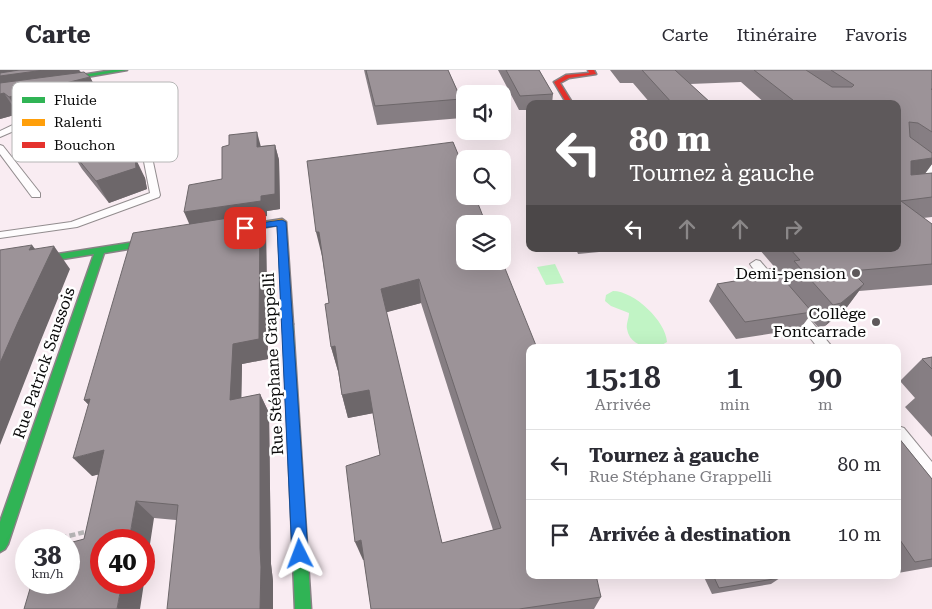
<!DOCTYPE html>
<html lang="fr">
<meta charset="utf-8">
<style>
:root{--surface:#fff;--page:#f2f2f3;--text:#2b2b33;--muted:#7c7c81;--line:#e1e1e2}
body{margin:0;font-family:"Roboto Serif",serif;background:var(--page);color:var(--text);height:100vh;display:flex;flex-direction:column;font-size:19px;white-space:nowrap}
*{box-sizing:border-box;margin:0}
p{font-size:16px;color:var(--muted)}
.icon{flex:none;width:28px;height:28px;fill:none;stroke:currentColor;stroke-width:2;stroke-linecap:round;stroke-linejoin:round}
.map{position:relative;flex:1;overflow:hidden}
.details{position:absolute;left:526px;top:274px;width:375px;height:235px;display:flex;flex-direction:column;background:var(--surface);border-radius:10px;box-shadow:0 5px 20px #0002}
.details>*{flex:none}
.banner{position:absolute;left:526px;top:30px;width:375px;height:152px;border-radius:10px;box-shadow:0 5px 20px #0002;background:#5e595b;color:#fff;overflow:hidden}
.controls{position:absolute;left:456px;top:15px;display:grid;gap:10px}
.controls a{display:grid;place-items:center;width:55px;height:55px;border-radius:10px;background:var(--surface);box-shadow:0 5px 20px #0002;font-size:25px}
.speed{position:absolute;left:15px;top:459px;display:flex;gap:10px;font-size:25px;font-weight:700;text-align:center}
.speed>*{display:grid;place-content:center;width:65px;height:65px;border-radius:50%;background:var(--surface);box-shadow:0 5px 20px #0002;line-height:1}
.speed small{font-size:12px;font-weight:400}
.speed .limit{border:8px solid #d22;background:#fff;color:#111}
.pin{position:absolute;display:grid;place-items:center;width:42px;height:42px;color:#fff;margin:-21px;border-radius:10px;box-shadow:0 2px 8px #0006}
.me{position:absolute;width:55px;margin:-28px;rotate:357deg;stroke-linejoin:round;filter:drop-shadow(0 0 4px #0008)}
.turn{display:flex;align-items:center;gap:18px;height:105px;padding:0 20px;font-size:22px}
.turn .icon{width:65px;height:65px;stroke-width:2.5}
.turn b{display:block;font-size:35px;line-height:42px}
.lanes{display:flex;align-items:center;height:48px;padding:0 20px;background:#0003;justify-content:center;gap:25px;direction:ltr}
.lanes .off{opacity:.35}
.eta{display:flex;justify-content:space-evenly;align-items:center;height:85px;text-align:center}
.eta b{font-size:30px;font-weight:600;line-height:35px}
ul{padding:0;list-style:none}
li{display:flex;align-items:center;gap:15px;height:70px;padding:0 20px;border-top:1px solid var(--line)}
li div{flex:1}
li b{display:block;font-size:19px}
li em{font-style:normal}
header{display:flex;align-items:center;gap:30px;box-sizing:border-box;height:70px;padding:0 25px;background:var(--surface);border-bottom:1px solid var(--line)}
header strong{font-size:24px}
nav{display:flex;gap:28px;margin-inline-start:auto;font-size:18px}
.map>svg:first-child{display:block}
</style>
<header>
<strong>Carte</strong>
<nav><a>Carte</a><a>Itinéraire</a><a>Favoris</a></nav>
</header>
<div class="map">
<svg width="932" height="539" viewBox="0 0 932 539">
<rect width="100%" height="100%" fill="#f9ecf2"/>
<g fill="#c1f4c5">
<path d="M555,194L564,213L546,215L537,197Z"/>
<path d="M613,221C634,221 666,251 667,272C655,281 630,278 627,259C626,254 629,248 629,243L611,236L605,231L606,225Z"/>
</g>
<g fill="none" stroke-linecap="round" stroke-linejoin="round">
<g stroke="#928c8e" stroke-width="2">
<g id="lane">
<path d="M117,13L133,14L138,21L160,125L159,127L77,157L0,168V162L71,152L150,123L132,29L97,36L93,34L131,25L128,18L117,17L82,22L78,20L82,18Z"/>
<path d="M76,38H79V42L23,57L0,67V61L17,53Z"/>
<path d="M0,75L3,76L40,123V127H32L0,84Z"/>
<path d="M756,190L760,191L777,211L779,214L777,217H769L752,197L750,194Z"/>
<path d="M793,234L798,235L833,278H818L787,238L788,235Z"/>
<path d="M898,356L904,358L932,392V413L926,411L898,374Z"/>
</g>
</g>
<g stroke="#928c8e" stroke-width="2">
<path id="street" d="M898,73L904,74L932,94V109L925,107L898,86Z"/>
</g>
<g stroke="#888285" stroke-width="3">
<g id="fast">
<path d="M113,0H127L0,22V18Z"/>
<path d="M167,167L170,168V172L104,183L8,474L5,479L0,482V452L94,184L0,199V193Z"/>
<path d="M288,250L293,254L311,539H295L283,254Z"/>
</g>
</g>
<g stroke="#888285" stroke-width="3">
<path id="slow" d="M282,149L286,152L293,254L288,258L283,254L278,155L226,164L221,161L226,158Z"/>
</g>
<g stroke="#888285" stroke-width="3">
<path id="jam" d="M588,0H594L596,4L569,8L560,13L573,34H567L554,12L566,5L589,3Z"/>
</g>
<path stroke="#b7b5b6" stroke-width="4.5" stroke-dasharray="6 3" stroke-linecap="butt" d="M52,470L89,461"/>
<use href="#lane" fill="#fefcfd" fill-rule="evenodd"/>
<use href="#street" fill="#fefcfd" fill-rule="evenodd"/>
<use href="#fast" fill="#30b455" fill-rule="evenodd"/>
<use href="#slow" fill="#ff9f0a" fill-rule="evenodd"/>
<use href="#jam" fill="#e5322d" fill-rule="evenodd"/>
</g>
<g fill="#867e83" fill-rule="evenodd">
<path d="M0,0H79L81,2L90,7L95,17L118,33L127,52L122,54L133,74L127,80L145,108L147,119L109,133L82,99L69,78L82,74L60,49L55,40L22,49L18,44L0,49Z"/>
<path d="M364,0H448L461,29L462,48L377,55Z"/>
<path d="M498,0H539L553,24L552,34H530V40H519Z"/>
<path d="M610,0H932V94L925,104L932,103V147L923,148L932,154V215L859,221L847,237L825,256L818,257L809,247L800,259L736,269L709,231L717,214L756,208L759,201L783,209L784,208L759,179H898V34H766L741,12L690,14L712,34H651L633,13H620Z"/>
<path d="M453,72L601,527L594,539H371L364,490H363L380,385L373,343L348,348L342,325L338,301L331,277L329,233L322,186ZM421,233L493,460L442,473L386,242Z"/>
<path d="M275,75L279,90L280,139L267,141V146L261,147L266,163L268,289L242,294L241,328L260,324L269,343L271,494L273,511L176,450L154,448L84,469L99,404L92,406L88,334L84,330L189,154L222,109L261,76Z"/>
<path d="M576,179H621L620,180L578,184Z"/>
<path d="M932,287V367L905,337L915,328L900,311L922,289Z"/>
<path d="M898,367L932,409V497L898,503Z"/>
<path d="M703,505H778L780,508L771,514L712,524Z"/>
</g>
<g fill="#6d676a">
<path d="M0,0H79L84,9L90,7L101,28L49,29L55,40L22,49L9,27L4,23L18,44L0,49Z"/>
<path d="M118,33L127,52L109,58L99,38Z"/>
<path d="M122,54L133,74L122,86L111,65Z"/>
<path d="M257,62L261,77H257Z"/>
<path d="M275,75L279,90L280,139L267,141V146L261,147L266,163L268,289L242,294L241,349L230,330L191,158L184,142L261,126Z"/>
<path d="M135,87L145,108L147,119L109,133L96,111Z"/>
<path d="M932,88V94L922,107L898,112L911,91Z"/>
<path d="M316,162H319L325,186H322Z"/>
<path d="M32,175L46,193L54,176L70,199L39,275L0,375V293L29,180Z"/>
<path d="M419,209L421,233L384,243L381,219Z"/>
<path d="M864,214L847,237L825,256L841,233Z"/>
<path d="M335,276L342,300L338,301L331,277Z"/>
<path d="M369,320L374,343L348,348L342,325Z"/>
<path d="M260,324L269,343L271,494L273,511V539H260Z"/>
<path d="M90,329L102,349L84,330Z"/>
<path d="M104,380L122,399L92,406L73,388Z"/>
<path d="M136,431L154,448L140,539H117L122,512H144V470H129Z"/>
<path d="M361,470L368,489L363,490L355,472Z"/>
</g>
<g fill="#9c9398" stroke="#6d676a" fill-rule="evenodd">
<path d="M19,0H44L0,6V3Z"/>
<path d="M366,0H448L461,29L375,36Z"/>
<path d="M506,0H539L553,24L520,26Z"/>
<path d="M642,0H675L712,34H673Z"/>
<path d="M754,0H806L832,17H852L854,15L831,0H932V19H931L932,20V62L918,53L909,52L910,67L932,83V88L911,91V105L932,103V127L901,131L932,154V194L851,201L864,214L841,233L833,235L794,191L800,190L790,179H898V34H798Z"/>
<path d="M84,2L90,7L9,27L4,23L0,24V13Z"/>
<path d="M99,16L118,33L99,38L122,54L111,65L135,87L136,98L96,111L69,78L87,72L49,29Z"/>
<path d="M257,62V77L275,75V124L261,126V131L184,142L189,115L222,109V77L229,75V65Z"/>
<path d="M453,72L465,101V126H475L486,154H465V191H502L537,278H530V505H596L601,527L519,539H371L361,470L355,472L346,396L380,385L369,320L342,325L335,276L331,277L325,234L329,233L319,162H316L307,91ZM419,209L501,458L442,473L381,219Z"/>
<path d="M260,143L259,269L233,274L230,330L260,324V478L261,497L260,539H167L178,435L136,431L129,470H101V512H122L117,539H24L32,512H69V473L84,469L104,380L73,388L90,329L84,330L133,163Z"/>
<path d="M32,175L29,180L54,176L18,252L0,293V180Z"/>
<path d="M774,198L812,242L745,252L717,214L765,206L759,201Z"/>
<path d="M932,287V299L922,289Z"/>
<path d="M898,367L932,409V489L915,492L898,467Z"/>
<path d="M713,505H778L780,508L719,518Z"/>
</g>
<path fill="#1a73e8" stroke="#114b97" d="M282,150L286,152L308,484L305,489L300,492L294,489L292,484L277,156L245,160L241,158L245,155Z"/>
<g fill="#5e595b" stroke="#fff" stroke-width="2">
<circle cx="856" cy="203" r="5"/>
<circle cx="876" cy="252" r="5"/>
</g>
<g text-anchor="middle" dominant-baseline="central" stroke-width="5" stroke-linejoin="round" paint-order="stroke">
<g font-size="16" fill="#0a0a0a" stroke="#fff" text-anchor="end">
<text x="846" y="203">Demi-pension</text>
<text x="866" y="243">Collège<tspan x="866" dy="18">Fontcarrade</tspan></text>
</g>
<g font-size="16" fill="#0a0a0a" stroke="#fff">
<text transform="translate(44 293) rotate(-71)">Rue Patrick Saussois</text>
<text transform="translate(273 294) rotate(-93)">Rue Stéphane Grappelli</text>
</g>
</g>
<rect x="12" y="12" width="166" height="80" rx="8" fill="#fff" stroke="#b6b6b6" stroke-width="1"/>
<rect x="22" y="27" width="23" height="6" fill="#30b455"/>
<rect x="22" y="49" width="23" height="7" fill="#ff9f0a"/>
<rect x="22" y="72" width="23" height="6" fill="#e5322d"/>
<g font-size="14" fill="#0a0a0a">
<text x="54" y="35">Fluide</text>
<text x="54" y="57">Ralenti</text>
<text x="54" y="80">Bouchon</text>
</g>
</svg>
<div class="controls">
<a><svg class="icon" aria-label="sound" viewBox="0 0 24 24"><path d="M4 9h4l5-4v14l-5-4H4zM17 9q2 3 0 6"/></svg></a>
<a><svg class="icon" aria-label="search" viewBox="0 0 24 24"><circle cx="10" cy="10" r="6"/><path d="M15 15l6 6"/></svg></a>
<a><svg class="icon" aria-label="layers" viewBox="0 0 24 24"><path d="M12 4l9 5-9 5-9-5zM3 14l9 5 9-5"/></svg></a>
</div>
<div class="speed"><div>38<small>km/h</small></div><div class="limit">40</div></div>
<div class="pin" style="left:245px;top:158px;background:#d93025"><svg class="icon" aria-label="arrive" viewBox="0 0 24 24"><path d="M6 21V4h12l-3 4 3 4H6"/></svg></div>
<svg class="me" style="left:300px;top:484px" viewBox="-20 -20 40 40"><path d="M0-17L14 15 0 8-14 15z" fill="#1a73e8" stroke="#fff" stroke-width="4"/></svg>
<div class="banner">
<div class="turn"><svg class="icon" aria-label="left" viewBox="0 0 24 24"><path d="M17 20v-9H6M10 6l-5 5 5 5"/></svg><div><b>80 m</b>Tournez à gauche</div></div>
<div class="lanes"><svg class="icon" aria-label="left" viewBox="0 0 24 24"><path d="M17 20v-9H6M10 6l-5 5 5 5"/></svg><svg class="icon off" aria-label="ahead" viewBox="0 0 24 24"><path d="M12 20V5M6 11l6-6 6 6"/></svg><svg class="icon off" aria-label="ahead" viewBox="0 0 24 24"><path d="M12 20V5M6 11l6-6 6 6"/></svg><svg class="icon off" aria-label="right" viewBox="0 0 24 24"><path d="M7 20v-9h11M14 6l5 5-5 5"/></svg></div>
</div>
<section class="details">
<div class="eta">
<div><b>15:18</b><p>Arrivée</p></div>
<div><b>1</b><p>min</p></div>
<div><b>90</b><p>m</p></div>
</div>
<ul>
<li><svg class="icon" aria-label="left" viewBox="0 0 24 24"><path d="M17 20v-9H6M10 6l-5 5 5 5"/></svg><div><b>Tournez à gauche</b><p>Rue Stéphane Grappelli</p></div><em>80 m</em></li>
<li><svg class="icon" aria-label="arrive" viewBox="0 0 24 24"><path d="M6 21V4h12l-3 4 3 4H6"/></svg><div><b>Arrivée à destination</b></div><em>10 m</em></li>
</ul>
</section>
</div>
